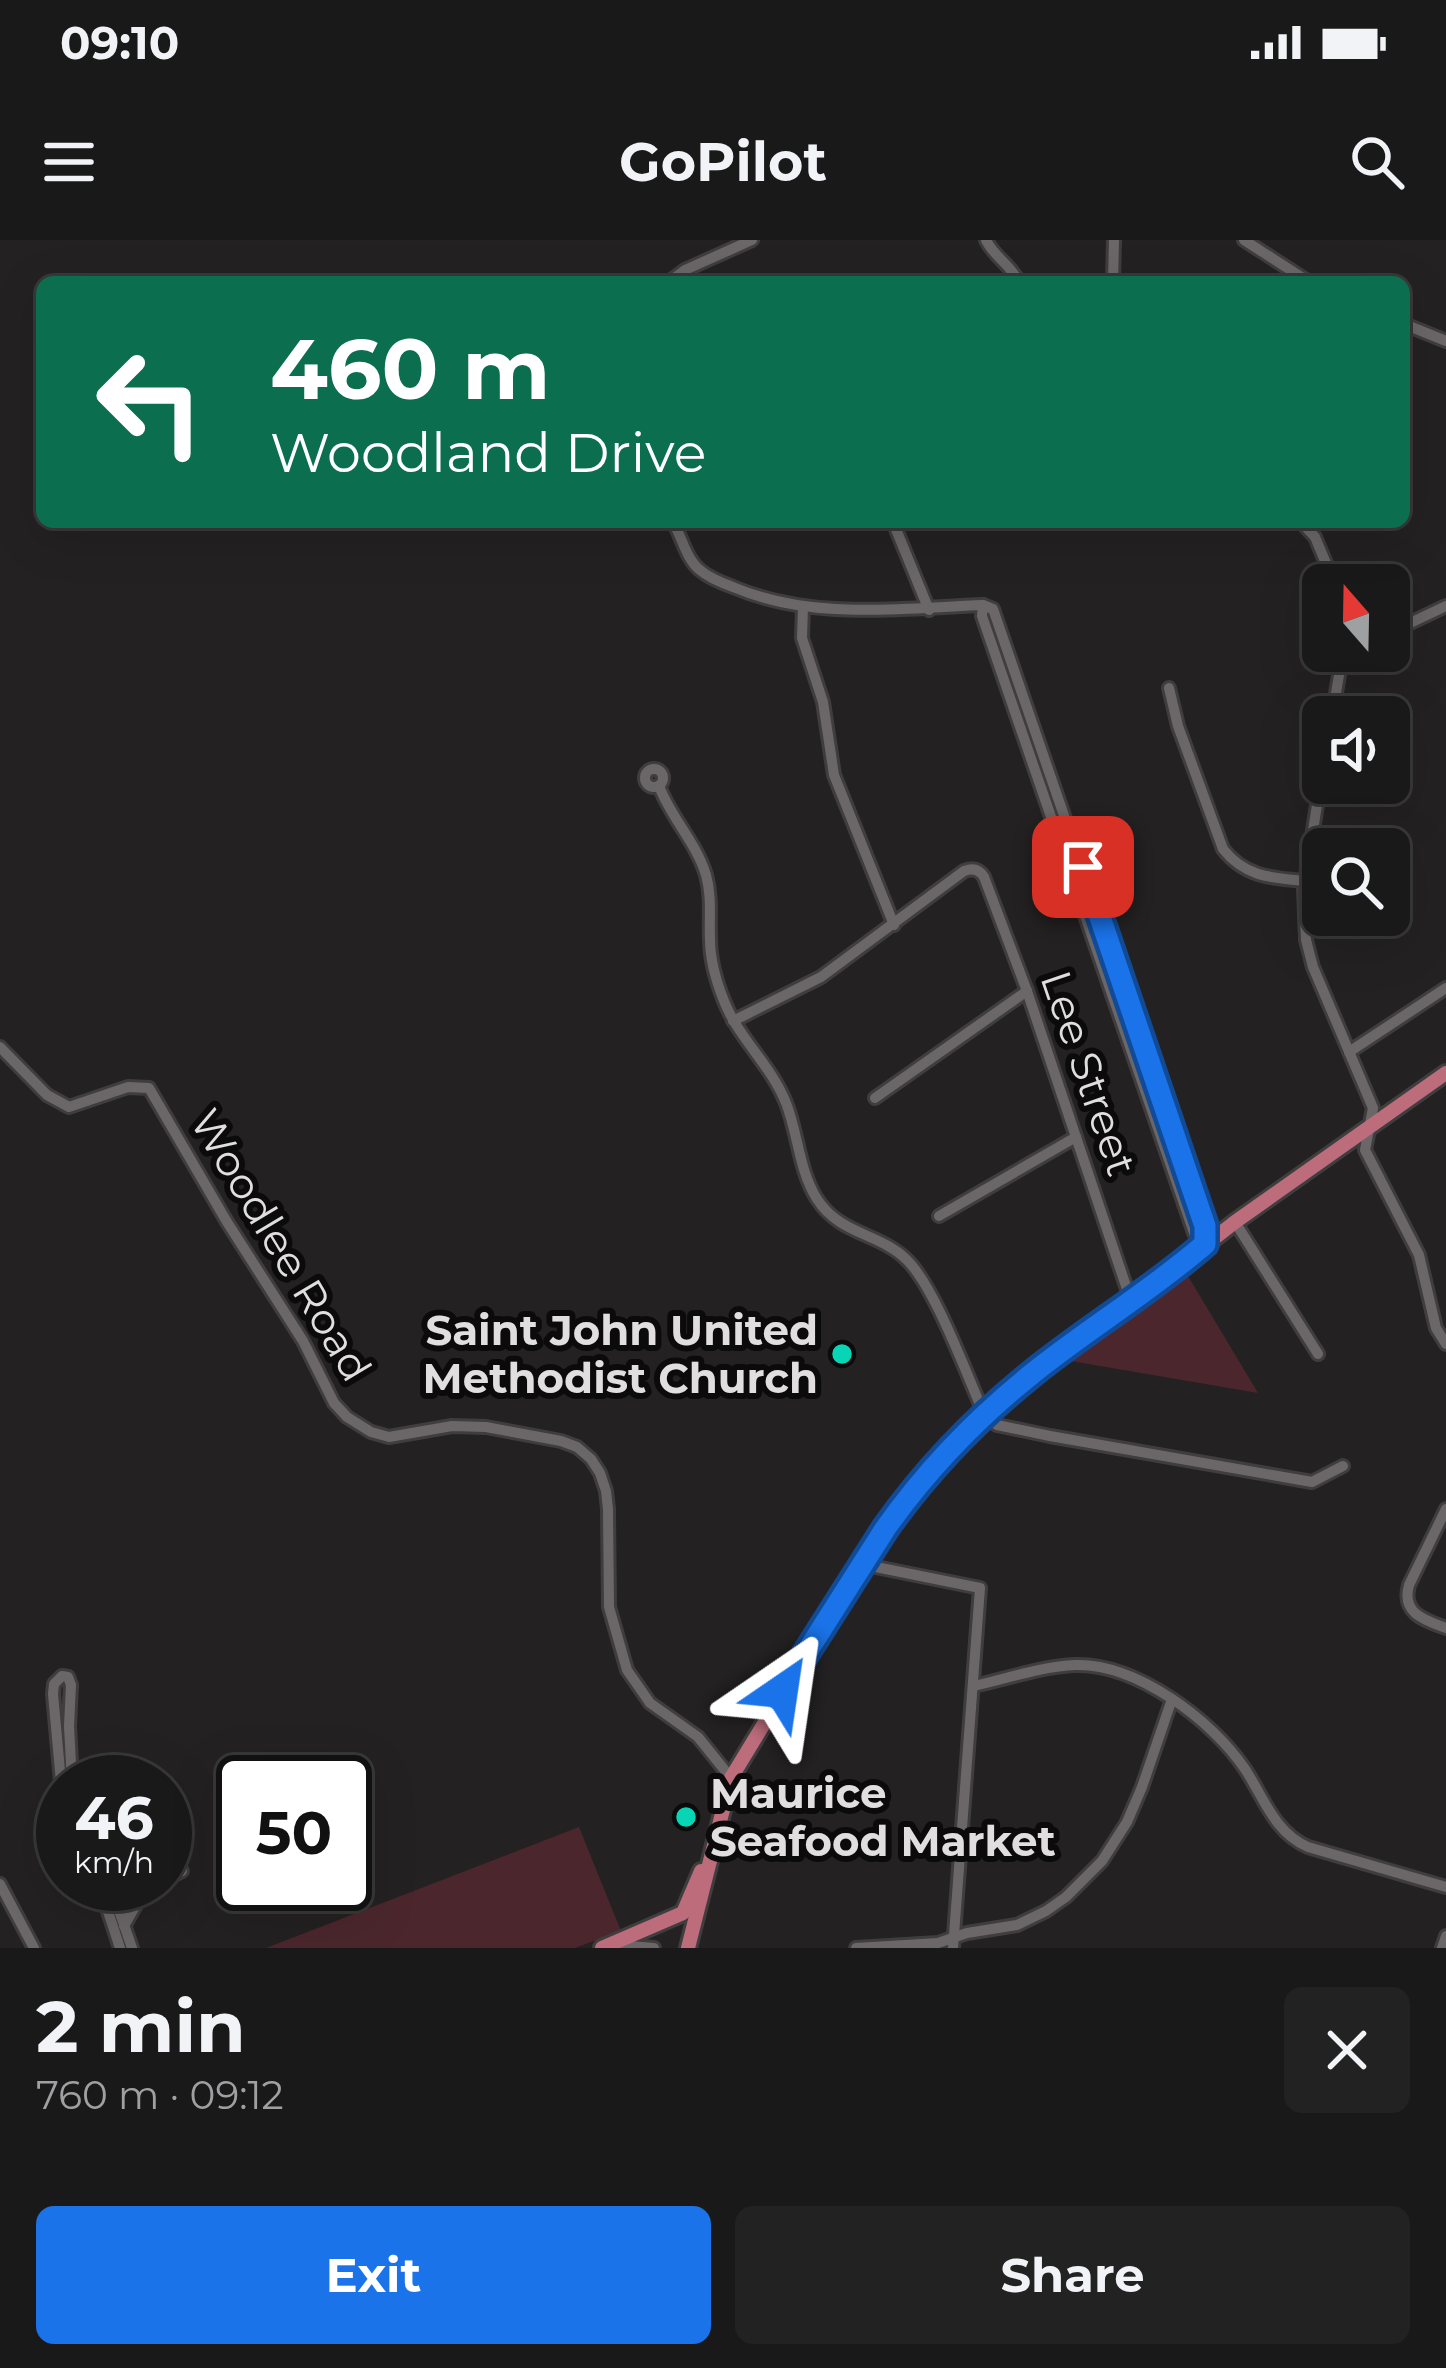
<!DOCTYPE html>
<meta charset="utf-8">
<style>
:root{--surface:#1a1919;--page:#232222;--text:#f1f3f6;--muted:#9fa0a2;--line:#383838;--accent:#1a73e8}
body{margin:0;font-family:Montserrat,sans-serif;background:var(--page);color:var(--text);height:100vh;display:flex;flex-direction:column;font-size:45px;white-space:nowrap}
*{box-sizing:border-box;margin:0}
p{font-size:39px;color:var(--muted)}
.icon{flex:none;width:66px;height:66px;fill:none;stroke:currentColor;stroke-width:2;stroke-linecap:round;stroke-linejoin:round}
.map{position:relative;height:1708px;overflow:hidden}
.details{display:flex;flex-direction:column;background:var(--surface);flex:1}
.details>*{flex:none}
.guide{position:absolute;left:36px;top:36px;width:1374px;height:252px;border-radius:18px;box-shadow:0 12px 48px #0002,0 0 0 3px var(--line);background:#0b6e4f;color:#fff;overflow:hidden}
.needle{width:78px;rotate:340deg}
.buttons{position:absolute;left:1302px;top:324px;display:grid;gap:24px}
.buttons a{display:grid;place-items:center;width:108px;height:108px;border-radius:18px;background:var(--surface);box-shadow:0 12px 48px #0002,0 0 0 3px var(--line);font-size:60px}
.speed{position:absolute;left:36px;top:1515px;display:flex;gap:24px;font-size:60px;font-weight:700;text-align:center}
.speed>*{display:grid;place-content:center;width:156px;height:156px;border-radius:50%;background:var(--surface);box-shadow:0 12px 48px #0002,0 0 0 3px var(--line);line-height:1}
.speed small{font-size:30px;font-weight:400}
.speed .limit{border:6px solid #111;border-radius:18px;background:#fff;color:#111}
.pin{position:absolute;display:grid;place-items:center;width:102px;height:102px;color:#fff;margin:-51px;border-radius:24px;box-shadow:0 6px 18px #0006}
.me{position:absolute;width:132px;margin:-66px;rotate:32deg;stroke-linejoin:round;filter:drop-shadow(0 0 9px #0008)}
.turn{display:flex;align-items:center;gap:42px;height:252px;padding:0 36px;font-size:54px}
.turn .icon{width:156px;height:156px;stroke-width:2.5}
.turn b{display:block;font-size:84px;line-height:102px}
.round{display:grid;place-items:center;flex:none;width:126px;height:126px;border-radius:18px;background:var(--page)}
.headline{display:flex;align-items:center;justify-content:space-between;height:204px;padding:0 36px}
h1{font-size:72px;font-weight:700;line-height:90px}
.button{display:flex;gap:24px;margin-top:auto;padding:24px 36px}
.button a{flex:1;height:138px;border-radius:18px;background:var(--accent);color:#fff;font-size:48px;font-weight:700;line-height:138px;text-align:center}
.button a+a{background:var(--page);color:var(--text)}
.status{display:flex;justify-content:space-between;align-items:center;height:84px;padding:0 60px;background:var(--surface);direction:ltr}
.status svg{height:33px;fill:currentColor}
header{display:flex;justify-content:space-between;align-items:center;height:156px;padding:0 36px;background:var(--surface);font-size:54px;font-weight:700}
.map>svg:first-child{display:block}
</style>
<div class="status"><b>09:10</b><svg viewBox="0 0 49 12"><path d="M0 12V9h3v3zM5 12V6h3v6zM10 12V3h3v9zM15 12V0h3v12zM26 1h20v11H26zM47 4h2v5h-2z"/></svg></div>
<header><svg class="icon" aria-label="menu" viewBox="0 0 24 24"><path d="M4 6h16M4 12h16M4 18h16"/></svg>GoPilot<svg class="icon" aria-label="search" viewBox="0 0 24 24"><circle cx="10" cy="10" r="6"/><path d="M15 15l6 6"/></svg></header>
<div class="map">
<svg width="1446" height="1708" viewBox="0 0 1446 1708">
<rect width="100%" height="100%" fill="#232121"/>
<g fill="#4b272d">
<path d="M1185,1031L1258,1153L1065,1120V1119Z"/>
<path d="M579,1587L621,1691L575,1708H266Z"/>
</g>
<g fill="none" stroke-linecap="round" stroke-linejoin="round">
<g stroke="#403d3e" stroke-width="16">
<g id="minor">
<path d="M986,0C994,17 1011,25 1019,42"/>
<path d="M1244,0L1309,42"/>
<path d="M669,42L685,30L752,0"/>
<path d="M1113,42L1114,0"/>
<path d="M1404,84L1446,101"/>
<path d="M673,282C682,297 686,319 700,330C709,338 722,343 733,347C813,381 900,368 983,365L993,369L1205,986V1004"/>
<path d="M893,282L929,370"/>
<path d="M1301,282L1315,297L1335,345"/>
<path d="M983,365L982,376L1194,993L1205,1004"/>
<path d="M803,366L802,398L823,462L834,535L894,685"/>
<path d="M1389,393L1446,366"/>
<path d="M1169,448L1178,486L1223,609C1245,637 1271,638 1305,641"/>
<path d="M1332,477L1343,411"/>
<path d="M1323,526L1304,649L1306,700L1313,727L1373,868L1365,910L1419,1015L1436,1088L1446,1104"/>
<circle cx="654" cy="538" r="9"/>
<path d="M659,546C671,578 696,602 706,635C712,656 709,677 710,699C710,720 716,741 724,761C739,799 771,825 786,863C798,893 799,931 817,959C840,995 880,993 907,1020C936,1049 967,1136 985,1176L997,1185L1050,1196L1312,1242L1343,1226"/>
<path d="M1304,649L1323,652"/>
<path d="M733,781L821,737L964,631C972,628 979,629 984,637L1027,751L1131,1061"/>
<path d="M0,807L47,855L69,867L128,847L149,848L227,982L303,1101L334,1163L347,1177L371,1192L389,1197L452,1186L486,1187L561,1201L577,1207L591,1219L600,1233L606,1251L608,1269L609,1367L627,1430L650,1463L698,1497L731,1538"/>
<path d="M1349,812L1446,748"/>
<path d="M875,858L1027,751"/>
<path d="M939,976L1076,897"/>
<path d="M1235,982L1318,1114"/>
<path d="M1446,1269L1409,1345C1401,1373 1424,1380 1446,1388"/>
<path d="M861,1324L980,1348L953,1708"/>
<path d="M974,1446C1005,1439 1044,1426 1075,1425C1136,1423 1212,1480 1245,1529C1264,1558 1274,1592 1308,1607L1446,1647"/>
<path d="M63,1564L53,1454L54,1444L62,1436L68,1437L71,1445L69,1486L72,1542"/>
<path d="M165,1640L182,1631"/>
<path d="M0,1644L34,1708"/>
<path d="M99,1644L120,1708"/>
<path d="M110,1644L132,1708"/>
<path d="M124,1686L141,1656L157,1644"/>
<path d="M618,1705L654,1708"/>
<path d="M856,1708L938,1703L967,1693L1017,1685L1046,1671L1066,1657L1102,1621L1127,1582L1142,1547L1172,1459"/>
<path d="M1442,1708L1446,1696"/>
</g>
</g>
<g stroke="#403d3e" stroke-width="20">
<g id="major">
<path d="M602,1708L683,1673L701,1631"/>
<path d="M688,1708L731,1538L861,1324L917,1248L961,1199L1031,1134L1171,1032L1235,982L1446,833"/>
</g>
</g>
<use href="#minor" stroke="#6b6768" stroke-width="10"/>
<use href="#major" stroke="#bd6c7c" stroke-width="14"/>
</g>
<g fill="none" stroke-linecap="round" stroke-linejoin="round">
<g stroke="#114b97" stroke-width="30">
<path id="route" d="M782,1451L885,1289C926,1231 977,1178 1033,1133C1089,1088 1151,1051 1205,1004V986L1083,627"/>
</g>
<use href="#route" stroke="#1a73e8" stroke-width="21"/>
</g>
<g fill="#07d5b6" stroke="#0c0b0b" stroke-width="4.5">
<circle cx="842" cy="1114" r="12"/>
<circle cx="686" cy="1577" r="12"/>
</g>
<g text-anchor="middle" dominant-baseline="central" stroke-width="12" stroke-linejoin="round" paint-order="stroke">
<g font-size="42" fill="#e0dedf" stroke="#0c0b0b">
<text transform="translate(1089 833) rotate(71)">Lee Street</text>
<text transform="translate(281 1005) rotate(59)">Woodlee Road</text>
</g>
<g font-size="42" font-weight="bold" fill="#e0dedf" stroke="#0c0b0b" text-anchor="end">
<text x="818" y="1090">Saint John United<tspan x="818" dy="48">Methodist Church</tspan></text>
<text x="710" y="1553" text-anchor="start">Maurice<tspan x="710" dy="48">Seafood Market</tspan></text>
</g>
</g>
</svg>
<div class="buttons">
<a><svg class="needle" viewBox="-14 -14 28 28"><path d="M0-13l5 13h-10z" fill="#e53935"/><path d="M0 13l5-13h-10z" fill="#9fa0a2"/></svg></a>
<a><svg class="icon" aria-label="sound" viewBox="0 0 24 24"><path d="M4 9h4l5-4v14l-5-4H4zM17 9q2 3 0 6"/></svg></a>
<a><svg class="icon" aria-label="search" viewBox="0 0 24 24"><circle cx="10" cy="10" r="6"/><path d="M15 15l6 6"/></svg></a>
</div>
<div class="speed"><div>46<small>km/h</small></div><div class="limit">50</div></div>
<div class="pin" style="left:1083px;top:627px;background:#d93025"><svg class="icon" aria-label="arrive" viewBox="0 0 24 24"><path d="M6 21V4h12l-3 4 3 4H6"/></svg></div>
<svg class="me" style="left:782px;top:1451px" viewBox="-20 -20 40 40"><path d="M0-17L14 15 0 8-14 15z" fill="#1a73e8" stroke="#fff" stroke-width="4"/></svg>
<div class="guide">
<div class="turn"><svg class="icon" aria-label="left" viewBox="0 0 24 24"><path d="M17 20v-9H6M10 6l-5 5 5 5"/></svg><div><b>460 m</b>Woodland Drive</div></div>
</div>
</div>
<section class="details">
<div class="headline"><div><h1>2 min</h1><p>760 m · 09:12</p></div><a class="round"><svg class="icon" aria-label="close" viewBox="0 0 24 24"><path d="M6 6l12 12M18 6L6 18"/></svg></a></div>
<div class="button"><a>Exit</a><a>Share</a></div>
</section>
